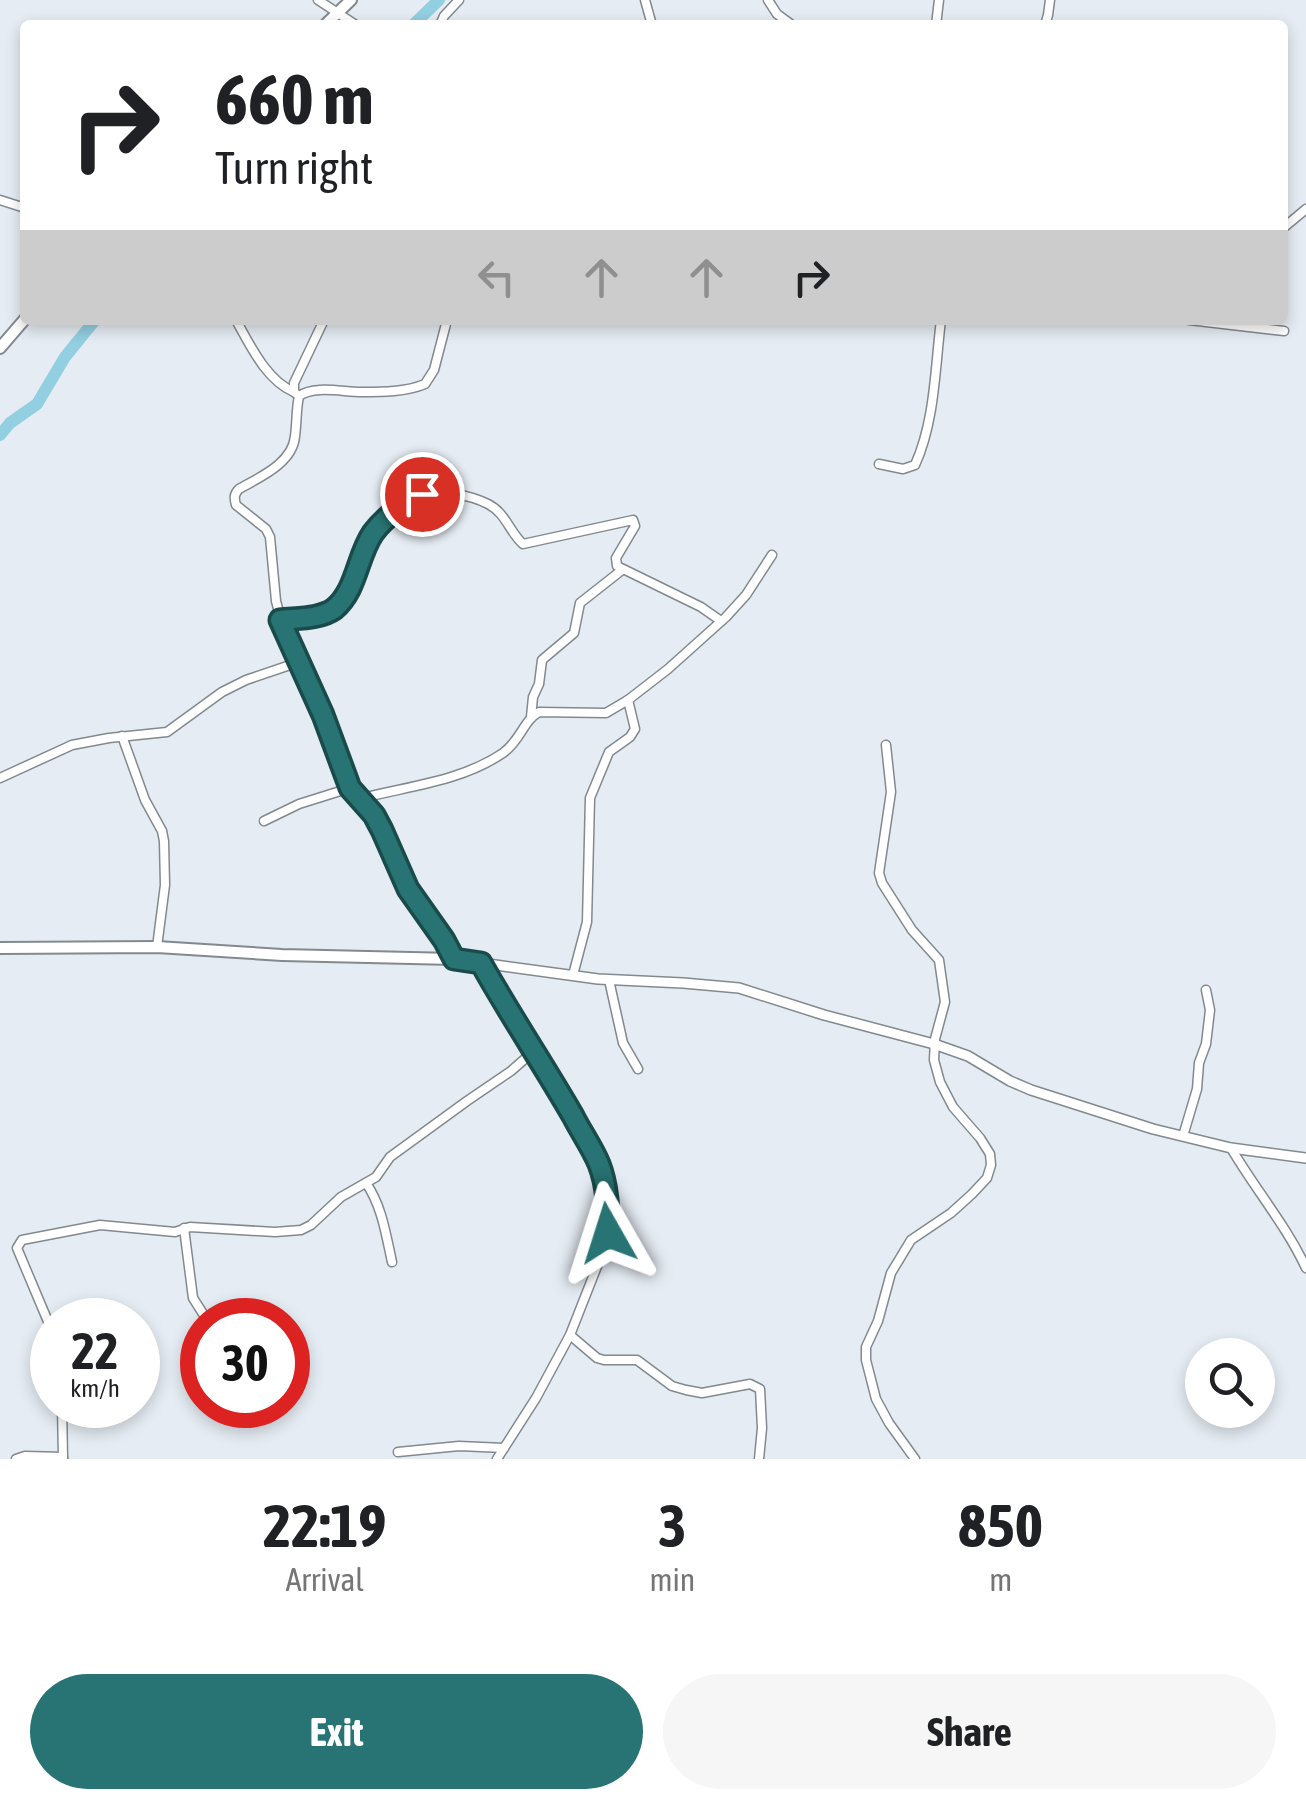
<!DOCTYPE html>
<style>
:root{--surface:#fff;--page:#f6f6f6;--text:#202124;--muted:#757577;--accent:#287373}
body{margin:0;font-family:"Asap Condensed",sans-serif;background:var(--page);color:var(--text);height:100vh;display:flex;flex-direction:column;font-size:38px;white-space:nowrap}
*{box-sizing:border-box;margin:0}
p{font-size:32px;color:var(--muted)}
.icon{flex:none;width:55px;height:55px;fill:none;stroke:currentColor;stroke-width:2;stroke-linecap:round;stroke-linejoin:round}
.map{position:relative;height:1459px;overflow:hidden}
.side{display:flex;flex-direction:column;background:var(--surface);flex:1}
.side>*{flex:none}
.hud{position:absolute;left:20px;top:20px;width:1268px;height:305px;border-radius:10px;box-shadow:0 5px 15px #0003;background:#fff;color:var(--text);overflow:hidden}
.tools{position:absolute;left:1185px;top:1338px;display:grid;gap:20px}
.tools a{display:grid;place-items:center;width:90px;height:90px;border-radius:50%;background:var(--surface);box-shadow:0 5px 15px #0003;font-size:50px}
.speed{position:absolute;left:30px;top:1298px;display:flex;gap:20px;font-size:50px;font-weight:700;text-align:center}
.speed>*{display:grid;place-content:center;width:130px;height:130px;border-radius:50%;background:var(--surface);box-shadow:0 5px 15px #0003;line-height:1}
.speed small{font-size:25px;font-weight:400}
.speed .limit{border:15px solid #d22;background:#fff;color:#111}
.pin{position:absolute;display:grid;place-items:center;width:85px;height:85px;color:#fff;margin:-42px;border:5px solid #fff;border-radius:50%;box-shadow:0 2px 10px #0007}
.me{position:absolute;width:110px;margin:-55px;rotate:354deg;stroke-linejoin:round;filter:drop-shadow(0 0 8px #0008)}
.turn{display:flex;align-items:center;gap:35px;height:210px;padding:0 30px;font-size:45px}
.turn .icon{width:130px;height:130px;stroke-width:2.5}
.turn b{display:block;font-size:70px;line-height:85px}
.lanes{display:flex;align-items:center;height:95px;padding:0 30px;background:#0003;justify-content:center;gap:50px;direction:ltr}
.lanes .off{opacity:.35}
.eta{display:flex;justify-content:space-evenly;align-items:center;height:170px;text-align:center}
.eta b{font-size:60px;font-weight:700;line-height:70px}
.action{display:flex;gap:20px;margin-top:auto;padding:20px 30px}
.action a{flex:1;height:115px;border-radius:60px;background:var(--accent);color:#fff;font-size:40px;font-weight:700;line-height:115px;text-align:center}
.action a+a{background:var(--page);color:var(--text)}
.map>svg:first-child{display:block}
</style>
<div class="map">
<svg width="1306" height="1459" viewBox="0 0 1306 1459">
<rect width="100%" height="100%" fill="#e5ecf3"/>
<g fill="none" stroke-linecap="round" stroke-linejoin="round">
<g stroke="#92cfe1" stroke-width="12">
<path d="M413,25L439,0"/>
<path d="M0,435L10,423L37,404L65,357L95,320"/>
</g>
<g stroke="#82898f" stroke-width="11">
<g id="minor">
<path d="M318,0L356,25"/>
<path d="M645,0L652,25"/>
<path d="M768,0L777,14L792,25"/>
<path d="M440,25L444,16L459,0"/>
<path d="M936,25L939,0"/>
<path d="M1045,25L1048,15L1050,0"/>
<path d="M0,200L25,208"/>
<path d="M1282,229L1306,209"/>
<path d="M236,320C250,345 266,380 294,392"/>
<path d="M324,320L294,383V392L299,396C296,410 297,422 295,436C293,463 260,477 239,489C234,494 234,498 236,505L266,529L270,537L276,601L281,620L323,715L344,777L350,788L374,815L383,830L408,889L444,939L454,959"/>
<path d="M1189,320L1284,331"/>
<path d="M299,396C315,385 342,392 362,392C382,392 406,392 425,384L434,370L447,320"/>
<path d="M879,464L903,469L915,465C935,421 935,368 941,320"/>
<path d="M281,620C297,618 320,619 333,609C357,591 358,557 373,534C378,526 388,519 395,513C403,506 410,498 420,495C440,489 470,495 488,504C506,513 510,533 523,544L633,520L635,526L616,558L617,566L701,607L721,621"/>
<path d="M531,717L533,697L539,684L542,660L574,633L580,603L622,570"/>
<path d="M122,736L145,800L162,831L164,841L165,885L157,947"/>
<path d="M886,745L891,792L879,873L882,883L912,930L939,960L945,1002L935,1039L934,1060L940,1082L953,1107L980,1138L990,1154L991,1165L987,1178L972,1194L951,1213L911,1240L891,1273L878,1321L866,1347V1360L876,1399L889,1423L915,1459"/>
<path d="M0,778L72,745L109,738L167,732L222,692L246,680L299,662"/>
<path d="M359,799C408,786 460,782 503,753C521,740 523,721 539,712L606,713L628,700L668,669L726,617L746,595L772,555"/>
<path d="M264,821L299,804L350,788"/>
<path d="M481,963L504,1003L535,1050L599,1164L608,1221L607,1241L570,1335L536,1398L497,1459"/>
<path d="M573,975L587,922L590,798L609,752L630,737L635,729L628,700"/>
<path d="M609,980L623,1043L638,1069"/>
<path d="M1183,1136L1197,1089L1199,1063L1206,1044L1210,1010L1206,990"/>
<path d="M1231,1148C1255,1189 1286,1225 1306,1268"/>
<path d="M366,1183C382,1206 386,1235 392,1262"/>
<path d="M184,1228L193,1298L207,1320"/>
<path d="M52,1331L17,1248L22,1240L100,1225L175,1232L190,1227L275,1232L301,1230L311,1225L341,1197L376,1177L390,1157L467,1101L511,1071L535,1050"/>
<path d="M570,1335L597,1358L604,1360H637L672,1386L686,1390L702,1393L750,1384L760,1389L762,1428L759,1459"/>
<path d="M62,1405L63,1459"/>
<path d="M398,1452L459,1446L504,1448"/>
<path d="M16,1459L25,1456L63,1457"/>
</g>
</g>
<g stroke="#82898f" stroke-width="12">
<path id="tertiary" d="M481,963L598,979L683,983L739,988L824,1015L934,1044L968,1056L1010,1081L1031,1090L1153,1129L1231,1148L1306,1158"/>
</g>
<g stroke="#82898f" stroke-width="14">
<g id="secondary">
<path d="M325,25L351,0"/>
<path d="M0,348L25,319"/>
<path d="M0,948L157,947L282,955L454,959L481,963"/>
</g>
</g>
<use href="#minor" stroke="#fff" stroke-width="8"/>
<use href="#tertiary" stroke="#fff" stroke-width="9"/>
<use href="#secondary" stroke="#fff" stroke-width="10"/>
</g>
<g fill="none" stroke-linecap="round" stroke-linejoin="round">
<g stroke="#1a4b4b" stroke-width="25">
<path id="route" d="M422,494C406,501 384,518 373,533C357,556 357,590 334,609C320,619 297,618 280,620L323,715L350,788L374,815L382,830L408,889L444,940L454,959L481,963C510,1015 543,1064 573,1116C581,1132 592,1147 599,1164C607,1184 609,1212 608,1233"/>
</g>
<use href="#route" stroke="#287373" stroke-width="18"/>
</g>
</svg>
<div class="tools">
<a><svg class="icon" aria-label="search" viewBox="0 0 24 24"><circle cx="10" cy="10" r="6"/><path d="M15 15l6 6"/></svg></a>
</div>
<div class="speed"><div>22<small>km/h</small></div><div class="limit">30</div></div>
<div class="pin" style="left:422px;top:494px;background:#d93025"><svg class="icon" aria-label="arrive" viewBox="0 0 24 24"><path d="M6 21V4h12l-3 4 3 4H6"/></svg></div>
<svg class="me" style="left:608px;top:1233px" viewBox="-20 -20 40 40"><path d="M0-17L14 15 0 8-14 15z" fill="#287373" stroke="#fff" stroke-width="4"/></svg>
<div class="hud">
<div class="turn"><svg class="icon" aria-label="right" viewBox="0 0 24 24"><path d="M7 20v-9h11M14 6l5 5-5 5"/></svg><div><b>660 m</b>Turn right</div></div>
<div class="lanes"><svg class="icon off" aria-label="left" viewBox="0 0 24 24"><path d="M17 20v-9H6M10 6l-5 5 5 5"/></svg><svg class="icon off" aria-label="ahead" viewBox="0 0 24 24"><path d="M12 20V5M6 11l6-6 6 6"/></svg><svg class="icon off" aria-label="ahead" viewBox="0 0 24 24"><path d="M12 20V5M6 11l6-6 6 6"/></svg><svg class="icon" aria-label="right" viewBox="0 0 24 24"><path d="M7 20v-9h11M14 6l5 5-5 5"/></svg></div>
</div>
</div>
<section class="side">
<div class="eta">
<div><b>22:19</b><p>Arrival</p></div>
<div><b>3</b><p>min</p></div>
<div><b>850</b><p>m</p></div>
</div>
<div class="action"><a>Exit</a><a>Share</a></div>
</section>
